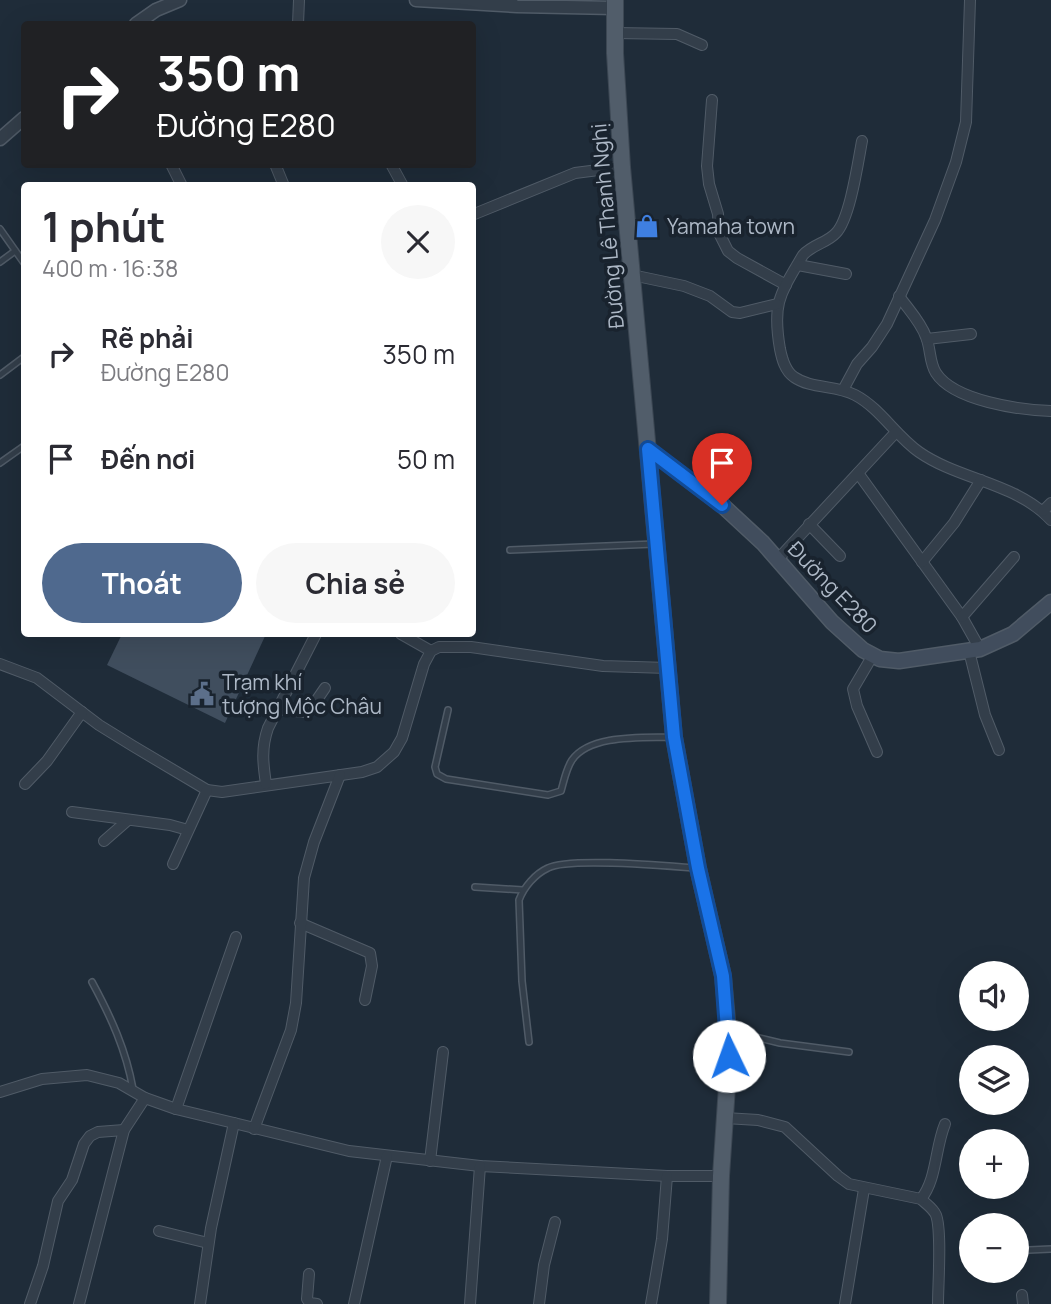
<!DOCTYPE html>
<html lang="vi">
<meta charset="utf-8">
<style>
:root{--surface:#fff;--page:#f7f7f7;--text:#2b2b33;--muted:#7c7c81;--accent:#4f698e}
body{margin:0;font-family:Manrope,sans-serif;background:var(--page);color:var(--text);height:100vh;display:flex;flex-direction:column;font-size:26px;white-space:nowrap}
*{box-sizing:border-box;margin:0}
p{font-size:23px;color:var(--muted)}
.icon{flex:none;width:38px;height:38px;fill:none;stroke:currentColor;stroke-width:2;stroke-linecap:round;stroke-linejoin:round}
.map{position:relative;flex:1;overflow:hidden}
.drawer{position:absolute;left:21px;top:182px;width:455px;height:455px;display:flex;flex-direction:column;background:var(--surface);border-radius:7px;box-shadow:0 7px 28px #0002}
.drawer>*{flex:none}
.hud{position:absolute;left:21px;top:21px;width:455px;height:147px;border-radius:7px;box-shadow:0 7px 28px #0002;background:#202124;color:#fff;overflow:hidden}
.buttons{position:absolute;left:959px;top:961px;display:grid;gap:14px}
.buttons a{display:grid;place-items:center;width:70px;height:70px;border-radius:50%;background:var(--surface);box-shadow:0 7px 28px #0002;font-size:35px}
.pin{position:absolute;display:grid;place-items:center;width:60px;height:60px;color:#fff;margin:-72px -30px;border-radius:50% 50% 50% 0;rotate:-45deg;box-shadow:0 0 7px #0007}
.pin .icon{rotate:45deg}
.me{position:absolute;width:77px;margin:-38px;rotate:357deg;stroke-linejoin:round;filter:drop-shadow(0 0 5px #0008)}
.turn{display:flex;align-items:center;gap:24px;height:147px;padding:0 21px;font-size:32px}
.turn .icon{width:91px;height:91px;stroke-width:2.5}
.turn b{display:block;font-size:49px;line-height:60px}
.round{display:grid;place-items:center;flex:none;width:74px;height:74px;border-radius:37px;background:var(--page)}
.headline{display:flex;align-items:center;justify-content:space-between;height:119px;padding:0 21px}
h1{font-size:42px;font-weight:700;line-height:52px}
.cta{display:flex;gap:14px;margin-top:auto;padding:14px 21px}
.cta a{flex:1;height:80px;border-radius:42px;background:var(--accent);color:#fff;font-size:28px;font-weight:700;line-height:80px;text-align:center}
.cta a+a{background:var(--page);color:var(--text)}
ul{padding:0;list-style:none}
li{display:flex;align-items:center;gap:21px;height:105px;padding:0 21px}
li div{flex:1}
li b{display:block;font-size:26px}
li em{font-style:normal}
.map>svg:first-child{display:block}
</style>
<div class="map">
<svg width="1051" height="1304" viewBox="0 0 1051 1304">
<rect width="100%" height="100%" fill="#1f2c39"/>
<path fill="#404e5e" d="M122,634H266L225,723L107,665Z"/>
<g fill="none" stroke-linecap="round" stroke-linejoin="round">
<g stroke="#505b67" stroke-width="8">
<g id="service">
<path d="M0,229L24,263"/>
<path d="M0,262L15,251"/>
<path d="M0,375L24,357"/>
<path d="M0,463L24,446"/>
<path d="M510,550L654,544"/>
<path d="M448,710L435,767L437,774L446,779L548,795L561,791C564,781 566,769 572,760C590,734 643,738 671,737"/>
<path d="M475,887L523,890"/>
<path d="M92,982C111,1017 126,1050 133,1089"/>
<path d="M731,1031L780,1043L849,1052"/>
<path d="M529,1042L522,981L519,900C524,887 535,874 548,868C569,857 667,866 695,868"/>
<path d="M1029,1250L1051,1249"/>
</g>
</g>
<g stroke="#505b67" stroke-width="12">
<g id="minor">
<path d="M298,24L299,0"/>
<path d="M615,33L677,34L702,45"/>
<path d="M712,100L707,166L709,184L718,214L719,233L728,251L737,258L786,285"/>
<path d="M862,141C858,162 850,219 836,233C827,243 813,244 803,255C780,294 772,303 780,349C782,359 785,371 794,377C811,389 836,385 855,395C880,408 896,436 919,452C959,480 1017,483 1051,520"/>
<path d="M171,164L182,186"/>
<path d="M275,164L284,186"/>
<path d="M391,164L403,186"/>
<path d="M472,215L575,173L622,167"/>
<path d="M798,265L846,274"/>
<path d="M632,275L684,286L710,296L732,312L740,313L777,304"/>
<path d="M899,296C908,309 921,322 926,337C931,349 929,362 936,373C954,401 1020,410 1051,411"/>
<path d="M927,339L971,334"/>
<path d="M843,390L857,364L872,347L887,324L935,220L956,162L966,122L970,0"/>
<path d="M858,473L962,617L980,649"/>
<path d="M1043,511L1051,503"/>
<path d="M809,524L840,556"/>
<path d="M778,559L896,432"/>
<path d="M922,562L954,523L981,480"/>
<path d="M962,617L1014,557"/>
<path d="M401,634L431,651"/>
<path d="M969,651L985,715L999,750"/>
<path d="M873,655L853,689L857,706L877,752"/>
<path d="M0,664L37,678L99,725L133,746L207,790L222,792L362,772L377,767L394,752L402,738L424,664L431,651L439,647H471L603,666L668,668"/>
<path d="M278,709L304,712L314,704L325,688"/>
<path d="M25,784L47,761L82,712"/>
<path d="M266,784C263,764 261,748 268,728L316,634"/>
<path d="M72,812L170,825L188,830"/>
<path d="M104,841L128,820"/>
<path d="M173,864L207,790"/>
<path d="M300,923L370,953L372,966L365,1000"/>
<path d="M0,1092L42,1079L87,1075L119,1083L145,1098L176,1109L349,1151L480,1166L667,1176H721"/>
<path d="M176,1109L236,937"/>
<path d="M725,1118L758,1120L785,1127L838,1176L849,1184L921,1199C926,1204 933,1208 936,1215C942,1231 938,1284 938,1304"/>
<path d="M254,1129L291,1030L296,1003L304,878L314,842L340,775"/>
<path d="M430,1161L443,1052"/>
<path d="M921,1199C937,1179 935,1148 945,1124"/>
<path d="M159,1231L208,1243"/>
<path d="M309,1274L307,1299L310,1303L317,1304"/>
<path d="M1022,1295L1023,1304"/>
<path d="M30,1304L43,1266L58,1201L72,1180L84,1144L90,1136L98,1132L124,1130"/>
<path d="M79,1304L124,1130L145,1098"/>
<path d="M200,1304L211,1228L234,1123"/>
<path d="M354,1304L387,1156"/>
<path d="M470,1304L480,1166"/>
<path d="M539,1304L544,1265L555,1222"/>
<path d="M651,1304L662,1239L667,1176"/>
<path d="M845,1304L864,1189"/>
</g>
</g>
<g stroke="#505b67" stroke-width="15">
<g id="tertiary">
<path d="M416,0L517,6L614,8"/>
<path d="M136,24L156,10L180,0"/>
<path d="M0,139L24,118"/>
</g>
</g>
<g stroke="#505b67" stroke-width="17">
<path id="secondary" d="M648,449L722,505L763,543L832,622L863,650L880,659L899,661L980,649L1013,634L1051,602"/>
</g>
<g stroke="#3c4753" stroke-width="18">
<path id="primary" d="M615,0V53L622,167L674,737L698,868L723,976L728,1030L729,1056L721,1176L718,1304"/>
</g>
<use href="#service" stroke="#333e4a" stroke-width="5"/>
<use href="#minor" stroke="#333e4a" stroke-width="10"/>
<use href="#tertiary" stroke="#333e4a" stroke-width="12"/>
<use href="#secondary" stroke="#414d5d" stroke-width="14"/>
<use href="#primary" stroke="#515d6a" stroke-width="16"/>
</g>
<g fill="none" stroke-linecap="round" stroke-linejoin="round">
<g stroke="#114b97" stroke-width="18">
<path id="route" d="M722,505L648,449L674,737L698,868L723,976L729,1056"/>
</g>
<use href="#route" stroke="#1a73e8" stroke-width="12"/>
</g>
<defs>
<g id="shop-bare" transform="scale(1.89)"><path d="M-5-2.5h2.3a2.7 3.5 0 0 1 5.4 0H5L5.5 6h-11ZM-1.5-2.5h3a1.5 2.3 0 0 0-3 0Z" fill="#3f7fe0" stroke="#19232e" stroke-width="2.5" paint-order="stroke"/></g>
<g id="civic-bare" transform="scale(1.89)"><path d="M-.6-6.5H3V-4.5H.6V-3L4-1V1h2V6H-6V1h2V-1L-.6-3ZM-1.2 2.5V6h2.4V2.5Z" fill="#5c6f8a" stroke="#19232e" stroke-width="2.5" paint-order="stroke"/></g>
</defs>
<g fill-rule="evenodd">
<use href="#shop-bare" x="647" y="226"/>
<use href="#civic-bare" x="202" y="694"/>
</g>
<g text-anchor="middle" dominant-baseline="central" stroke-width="7" stroke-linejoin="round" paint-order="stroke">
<g font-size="21" fill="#adb8c6" stroke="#19232e">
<text transform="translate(607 226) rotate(-95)">Đường Lê Thanh Nghị</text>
<text transform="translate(833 587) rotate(46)">Đường E280</text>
</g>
<g font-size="21" fill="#adb8c6" stroke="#19232e" text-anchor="start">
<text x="667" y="226">Yamaha town</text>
<text x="222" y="682">Trạm khí<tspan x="222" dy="24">tượng Mộc Châu</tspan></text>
</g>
</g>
</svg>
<div class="buttons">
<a><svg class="icon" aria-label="sound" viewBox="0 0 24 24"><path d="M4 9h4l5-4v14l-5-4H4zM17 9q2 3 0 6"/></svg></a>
<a><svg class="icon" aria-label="layers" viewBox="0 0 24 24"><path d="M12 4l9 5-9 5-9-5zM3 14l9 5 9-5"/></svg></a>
<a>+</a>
<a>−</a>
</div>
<div class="pin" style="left:722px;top:505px;background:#d93025"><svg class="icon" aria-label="arrive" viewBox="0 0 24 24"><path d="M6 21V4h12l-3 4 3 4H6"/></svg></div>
<svg class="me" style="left:729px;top:1056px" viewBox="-20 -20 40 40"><circle r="19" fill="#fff"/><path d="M0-13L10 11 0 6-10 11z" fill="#1a73e8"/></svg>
<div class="hud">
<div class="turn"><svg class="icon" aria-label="right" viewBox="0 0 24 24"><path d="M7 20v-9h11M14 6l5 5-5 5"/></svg><div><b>350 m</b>Đường E280</div></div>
</div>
<section class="drawer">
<div class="headline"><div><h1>1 phút</h1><p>400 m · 16:38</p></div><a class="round"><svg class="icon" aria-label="close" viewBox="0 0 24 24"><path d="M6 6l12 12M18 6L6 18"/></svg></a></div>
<ul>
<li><svg class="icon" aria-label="right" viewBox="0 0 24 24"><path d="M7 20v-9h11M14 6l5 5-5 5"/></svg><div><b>Rẽ phải</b><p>Đường E280</p></div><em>350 m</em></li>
<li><svg class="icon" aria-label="arrive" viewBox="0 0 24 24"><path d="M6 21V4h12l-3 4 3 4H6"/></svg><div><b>Đến nơi</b></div><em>50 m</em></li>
</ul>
<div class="cta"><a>Thoát</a><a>Chia sẻ</a></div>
</section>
</div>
